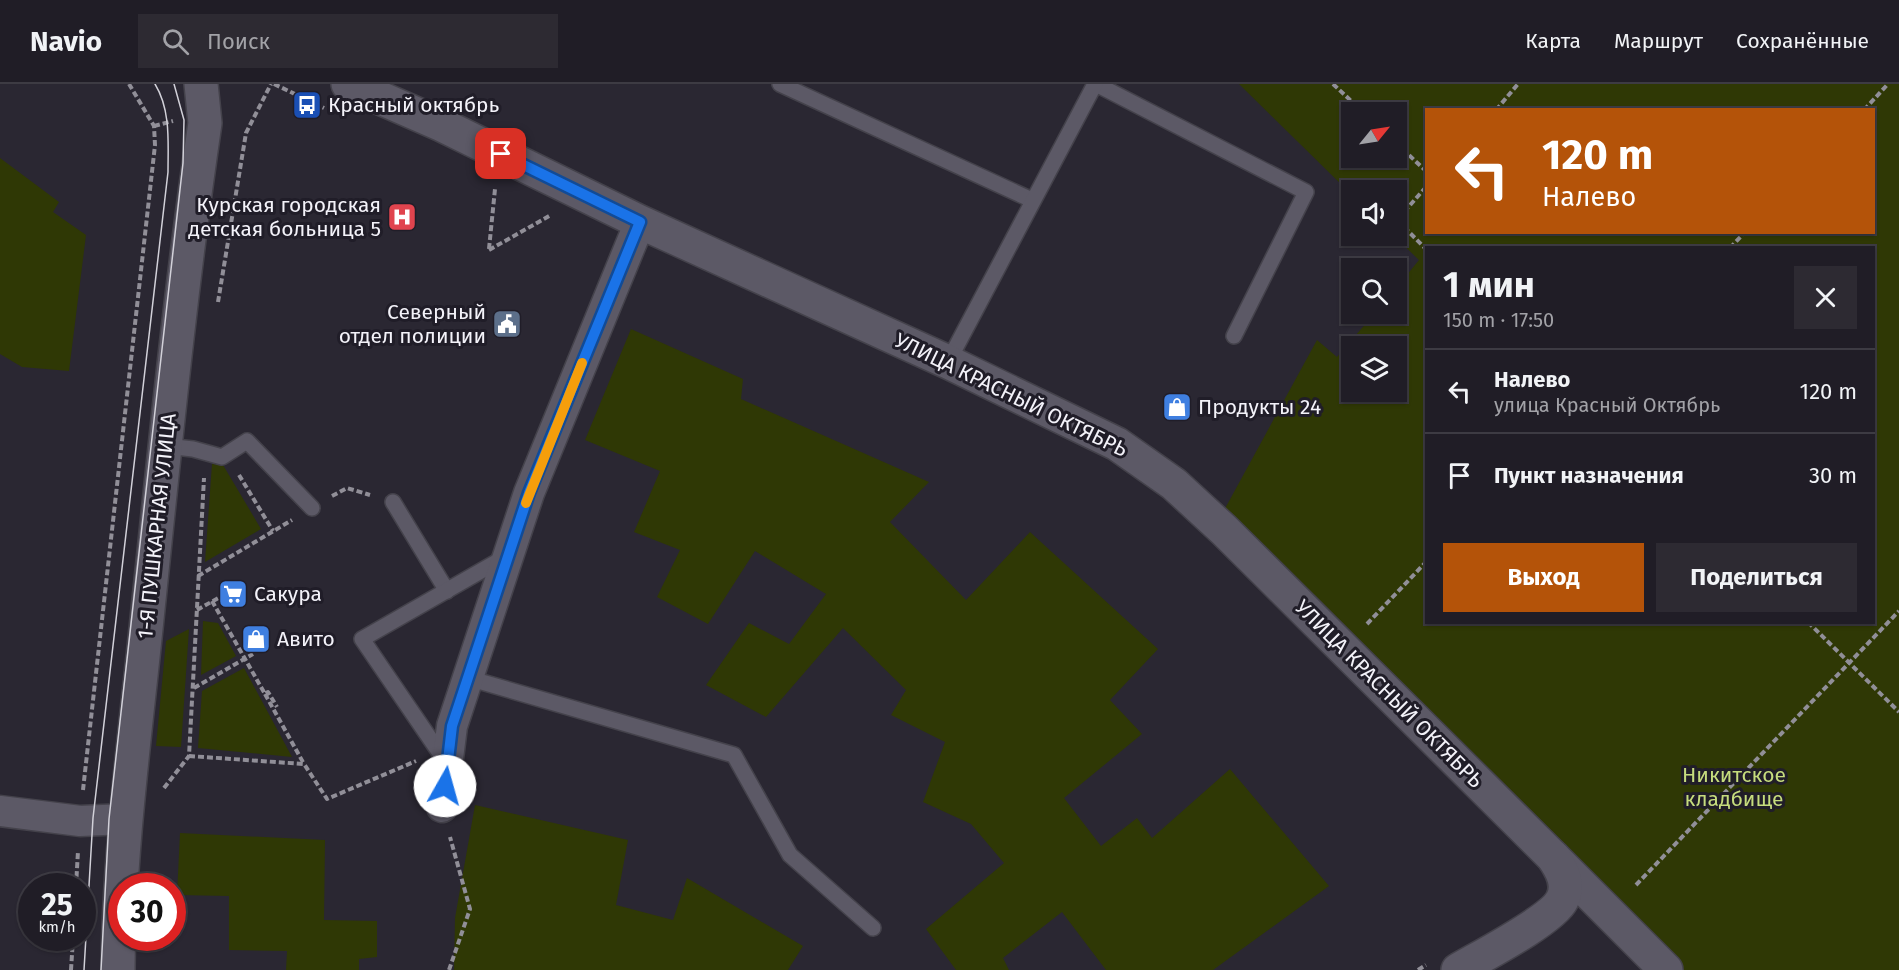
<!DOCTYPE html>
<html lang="ru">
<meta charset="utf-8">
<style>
:root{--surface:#201d26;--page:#2d2a32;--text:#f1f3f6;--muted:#a2a2a7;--line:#3d3b43;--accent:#b45309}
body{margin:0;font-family:"Fira Sans",sans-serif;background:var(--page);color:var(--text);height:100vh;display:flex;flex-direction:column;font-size:22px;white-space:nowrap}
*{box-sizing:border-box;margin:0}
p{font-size:20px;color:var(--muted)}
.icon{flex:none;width:33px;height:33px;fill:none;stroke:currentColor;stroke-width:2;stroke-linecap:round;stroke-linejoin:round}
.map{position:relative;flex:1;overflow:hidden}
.details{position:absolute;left:1425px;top:162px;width:450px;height:378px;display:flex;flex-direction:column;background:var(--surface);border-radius:0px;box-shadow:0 2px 4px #0004,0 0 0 2px var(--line)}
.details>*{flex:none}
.hud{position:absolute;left:1425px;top:24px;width:450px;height:126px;border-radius:0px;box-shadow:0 2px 4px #0004,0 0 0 2px var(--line);background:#b45309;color:#fff;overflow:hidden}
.needle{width:39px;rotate:60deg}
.fabs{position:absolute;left:1341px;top:18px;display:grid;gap:12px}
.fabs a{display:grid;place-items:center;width:66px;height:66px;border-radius:0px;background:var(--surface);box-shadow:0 2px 4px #0004,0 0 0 2px var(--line);font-size:30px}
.speed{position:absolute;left:18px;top:789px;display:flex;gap:12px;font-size:30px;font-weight:700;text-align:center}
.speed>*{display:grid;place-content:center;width:78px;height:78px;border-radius:50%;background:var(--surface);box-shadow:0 2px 4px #0004,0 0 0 2px var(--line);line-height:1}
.speed small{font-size:15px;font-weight:400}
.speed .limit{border:9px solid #d22;background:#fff;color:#111}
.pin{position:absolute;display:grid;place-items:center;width:51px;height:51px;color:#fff;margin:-26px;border-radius:12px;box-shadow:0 3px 9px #0006}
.me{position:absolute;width:66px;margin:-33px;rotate:7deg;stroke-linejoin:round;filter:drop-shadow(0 0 4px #0008)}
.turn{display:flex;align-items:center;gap:21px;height:126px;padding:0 18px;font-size:27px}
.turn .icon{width:78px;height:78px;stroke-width:2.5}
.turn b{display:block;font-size:42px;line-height:51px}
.round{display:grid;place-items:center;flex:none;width:63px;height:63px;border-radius:0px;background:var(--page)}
.headline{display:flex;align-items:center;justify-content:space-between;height:102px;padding:0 18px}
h1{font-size:36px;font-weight:700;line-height:45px}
.action{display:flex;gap:12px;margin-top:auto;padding:12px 18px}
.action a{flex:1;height:69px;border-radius:0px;background:var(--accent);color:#fff;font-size:24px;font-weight:700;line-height:69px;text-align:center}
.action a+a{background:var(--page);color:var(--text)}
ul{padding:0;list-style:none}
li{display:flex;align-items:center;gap:18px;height:84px;padding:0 18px;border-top:2px solid var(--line)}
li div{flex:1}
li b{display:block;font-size:22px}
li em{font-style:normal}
header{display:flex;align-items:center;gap:36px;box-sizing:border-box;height:84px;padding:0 30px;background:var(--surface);border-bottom:2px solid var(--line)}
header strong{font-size:28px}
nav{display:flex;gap:33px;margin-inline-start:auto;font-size:21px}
.search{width:420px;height:54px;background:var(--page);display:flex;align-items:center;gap:15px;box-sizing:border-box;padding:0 21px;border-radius:0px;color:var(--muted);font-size:22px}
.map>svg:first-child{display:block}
</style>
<header>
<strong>Navio</strong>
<div class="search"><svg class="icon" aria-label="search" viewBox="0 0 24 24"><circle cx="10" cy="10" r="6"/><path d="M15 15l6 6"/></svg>Поиск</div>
<nav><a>Карта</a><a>Маршрут</a><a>Сохранённые</a></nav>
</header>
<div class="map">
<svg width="1899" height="886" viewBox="0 0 1899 886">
<rect width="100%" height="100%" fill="#2a2732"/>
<g fill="#2f3805" fill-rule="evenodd">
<path d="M1239,0H1899V886H1683L1222,430L1317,256L1337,273L1374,230H1396L1397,203L1419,176L1394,152H1396V106H1352L1351,110ZM1426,26H1874V148H1426ZM1352,28H1396V74H1352ZM1426,164H1874V538H1426ZM1352,262H1396V308H1352Z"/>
<path d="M0,74L59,118L53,128L86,151L69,287L22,283L0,270Z"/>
<path d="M631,245L743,295L741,315L929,398L890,438L966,516L1030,448L1158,565L1110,616L1142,650L1064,714L1101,762L1137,734L1152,754L1230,685L1329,802L1213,886H1106L1062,828L1003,874L1009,886H956L926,845L1004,779L971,740L923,718L945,658L891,631L906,606L843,544L766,633L706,601L749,539L789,560L826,510L755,467L708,540L657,513L680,466L634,448L660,387L585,356Z"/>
<path d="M212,380L223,381L261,445L205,478Z"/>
<path d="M203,537L218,539L236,572L201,591Z"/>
<path d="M189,545L181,663L156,662L166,557Z"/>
<path d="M244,584L292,673L198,664L202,607Z"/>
<path d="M475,721L628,756L616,821L673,836L687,794L803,862L788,886H454L455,834Z"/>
<path d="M180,749L325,756L324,836L377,837V873L359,875V886H286L287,867L229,866V812L177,811Z"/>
</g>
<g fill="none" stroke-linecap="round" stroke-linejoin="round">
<g stroke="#44424b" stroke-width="18">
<g id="service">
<path d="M780,0L1032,116"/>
<path d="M1096,0L1306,108L1234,252"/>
<path d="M948,278L1095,0"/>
<path d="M166,362L193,365L222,373L247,357L312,424"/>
<path d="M393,418L447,507"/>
<path d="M468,594L734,671L790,771L873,844"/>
<path d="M446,678L362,555L507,472"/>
</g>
</g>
<g stroke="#44424b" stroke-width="33">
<g id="minor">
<path d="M442,723L452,642L529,409L640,138"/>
<path d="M0,727L80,737L126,735"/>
</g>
</g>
<g stroke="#44424b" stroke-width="36">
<path id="tertiary" d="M1553,773L1666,886"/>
</g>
<g stroke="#44424b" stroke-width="36">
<g id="secondary">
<path d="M348,0L442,41L640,138L948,278L1117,360L1174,400L1224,446L1553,773C1562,786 1570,801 1562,816C1552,836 1480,873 1458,886"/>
<path d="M118,886C119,765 136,645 148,525C165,363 181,200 205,39L201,0"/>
</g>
</g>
<g stroke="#918f98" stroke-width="4" stroke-dasharray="6 3" stroke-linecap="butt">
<path d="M274,0L324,24"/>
<path d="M1333,0L1363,28"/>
<path d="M1496,26L1518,0"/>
<path d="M1864,26L1888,0"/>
<path d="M154,42L173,37"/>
<path d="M1396,59L1426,87"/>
<path d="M1426,103L1397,136L1426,165"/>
<path d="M1730,164L1745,148"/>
<path d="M489,165L495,105"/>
<path d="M489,166L551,131"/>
<path d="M218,218L246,49L271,0"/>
<path d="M239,391L273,447"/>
<path d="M332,412L347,404L370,411"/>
<path d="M198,492L292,436"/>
<path d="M212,517L265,610L268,608L277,623"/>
<path d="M197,526L220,513"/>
<path d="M1808,538L1899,628"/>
<path d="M1367,540L1426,478"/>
<path d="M194,604L253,570"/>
<path d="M265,610L304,680"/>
<path d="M189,672L304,680L327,715L416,677"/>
<path d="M164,704L189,672L204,394"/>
<path d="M83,706L155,61L154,42L129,0"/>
<path d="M1636,801L1899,527"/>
<path d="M76,802L78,767"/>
<path d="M71,886L73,854"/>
<path d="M449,886L470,825L450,753"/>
<path d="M1418,886L1426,881"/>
</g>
<use href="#service" stroke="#5c5966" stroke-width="15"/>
<use href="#minor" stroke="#5c5966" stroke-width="30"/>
<use href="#tertiary" stroke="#5c5966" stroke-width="33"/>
<use href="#secondary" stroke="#5c5966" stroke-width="33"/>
<g stroke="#d2d1d9" stroke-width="1.5">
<path d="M84,886L93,734L168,88C168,59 171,26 155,0"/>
<path d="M101,886L109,735L183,79L184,36L174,0"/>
</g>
</g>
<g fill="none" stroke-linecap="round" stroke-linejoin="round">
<g stroke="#114b97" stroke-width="15">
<path id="route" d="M445,702L452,642L529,409L640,138L501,70"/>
</g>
<use href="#route" stroke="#1a73e8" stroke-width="10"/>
<path stroke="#f59e0b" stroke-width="10" d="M526,419L582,279"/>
</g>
<defs>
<g id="bus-square" transform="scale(1.5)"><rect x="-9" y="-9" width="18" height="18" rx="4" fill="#1a4fb4" stroke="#201d28"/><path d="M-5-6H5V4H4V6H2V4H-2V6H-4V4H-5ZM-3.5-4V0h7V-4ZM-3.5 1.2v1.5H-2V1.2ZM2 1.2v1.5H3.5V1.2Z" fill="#fff"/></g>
<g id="hospital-square" transform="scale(1.5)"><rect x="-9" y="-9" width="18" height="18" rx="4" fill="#e0444e" stroke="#201d28"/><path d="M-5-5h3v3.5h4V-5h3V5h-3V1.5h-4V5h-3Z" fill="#fff"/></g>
<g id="civic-square" transform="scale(1.5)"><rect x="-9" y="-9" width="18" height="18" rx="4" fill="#5c6f8a" stroke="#201d28"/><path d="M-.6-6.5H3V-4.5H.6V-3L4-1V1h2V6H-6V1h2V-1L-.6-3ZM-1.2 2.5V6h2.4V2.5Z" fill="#fff"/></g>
<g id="shop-square" transform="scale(1.5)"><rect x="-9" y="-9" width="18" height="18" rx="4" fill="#3f7fe0" stroke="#201d28"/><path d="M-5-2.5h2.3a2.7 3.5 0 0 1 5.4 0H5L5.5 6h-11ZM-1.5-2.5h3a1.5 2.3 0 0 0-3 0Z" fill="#fff"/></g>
<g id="supermarket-square" transform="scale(1.5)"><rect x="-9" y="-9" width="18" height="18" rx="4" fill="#3f7fe0" stroke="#201d28"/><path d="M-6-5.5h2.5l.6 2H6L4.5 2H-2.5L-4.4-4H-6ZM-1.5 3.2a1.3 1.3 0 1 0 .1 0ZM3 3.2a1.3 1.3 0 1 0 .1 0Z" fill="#fff"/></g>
</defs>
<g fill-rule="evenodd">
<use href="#bus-square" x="307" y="21"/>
<use href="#hospital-square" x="402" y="133"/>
<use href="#civic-square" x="507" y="240"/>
<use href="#shop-square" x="1177" y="323"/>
<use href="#supermarket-square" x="233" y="510"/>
<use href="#shop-square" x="256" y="555"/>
</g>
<g text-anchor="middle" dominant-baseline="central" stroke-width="6" stroke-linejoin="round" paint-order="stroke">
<g font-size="21" fill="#f3f2f9" stroke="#201d28" text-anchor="start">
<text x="328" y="21">Красный октябрь</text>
<text x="381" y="121" text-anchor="end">Курская городская<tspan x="381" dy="24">детская больница 5</tspan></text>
<text x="486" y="228" text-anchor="end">Северный<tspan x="486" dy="24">отдел полиции</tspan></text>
<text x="1198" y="323">Продукты 24</text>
<text x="254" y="510">Сакура</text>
<text x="277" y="555">Авито</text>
</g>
<g font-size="21" fill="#f3f2f9" stroke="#201d28">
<text transform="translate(1011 311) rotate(26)">УЛИЦА КРАСНЫЙ ОКТЯБРЬ</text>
<text transform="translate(157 442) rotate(-84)">1-Я ПУШКАРНАЯ УЛИЦА</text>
<text transform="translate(1389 610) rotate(45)">УЛИЦА КРАСНЫЙ ОКТЯБРЬ</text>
</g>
<g font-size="21" fill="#c6dc7d" stroke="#201d28">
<text x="1734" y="691">Никитское<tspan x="1734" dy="24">кладбище</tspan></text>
</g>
</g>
</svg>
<div class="fabs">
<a><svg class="needle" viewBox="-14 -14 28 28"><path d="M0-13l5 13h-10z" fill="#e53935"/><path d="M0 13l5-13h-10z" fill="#a2a2a7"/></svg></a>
<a><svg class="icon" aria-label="sound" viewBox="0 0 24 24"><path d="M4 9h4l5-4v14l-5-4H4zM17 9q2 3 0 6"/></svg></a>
<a><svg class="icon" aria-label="search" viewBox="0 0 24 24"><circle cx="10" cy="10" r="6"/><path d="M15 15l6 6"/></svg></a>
<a><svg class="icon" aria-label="layers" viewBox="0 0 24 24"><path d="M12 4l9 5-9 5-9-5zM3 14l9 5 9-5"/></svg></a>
</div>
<div class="speed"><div>25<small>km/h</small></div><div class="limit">30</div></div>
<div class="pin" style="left:501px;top:70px;background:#d93025"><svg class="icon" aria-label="arrive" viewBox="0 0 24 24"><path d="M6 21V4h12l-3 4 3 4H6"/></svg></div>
<svg class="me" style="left:445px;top:702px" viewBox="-20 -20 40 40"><circle r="19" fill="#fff"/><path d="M0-13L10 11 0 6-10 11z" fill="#1a73e8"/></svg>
<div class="hud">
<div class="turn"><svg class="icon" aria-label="left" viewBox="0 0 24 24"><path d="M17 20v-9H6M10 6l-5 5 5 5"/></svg><div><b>120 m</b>Налево</div></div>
</div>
<section class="details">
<div class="headline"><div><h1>1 мин</h1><p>150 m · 17:50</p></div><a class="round"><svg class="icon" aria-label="close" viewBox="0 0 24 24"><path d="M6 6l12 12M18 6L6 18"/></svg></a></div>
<ul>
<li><svg class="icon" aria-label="left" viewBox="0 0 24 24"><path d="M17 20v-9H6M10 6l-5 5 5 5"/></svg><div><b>Налево</b><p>улица Красный Октябрь</p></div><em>120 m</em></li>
<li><svg class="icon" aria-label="arrive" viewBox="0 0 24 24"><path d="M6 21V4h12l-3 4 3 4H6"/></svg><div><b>Пункт назначения</b></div><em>30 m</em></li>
</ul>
<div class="action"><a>Выход</a><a>Поделиться</a></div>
</section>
</div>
